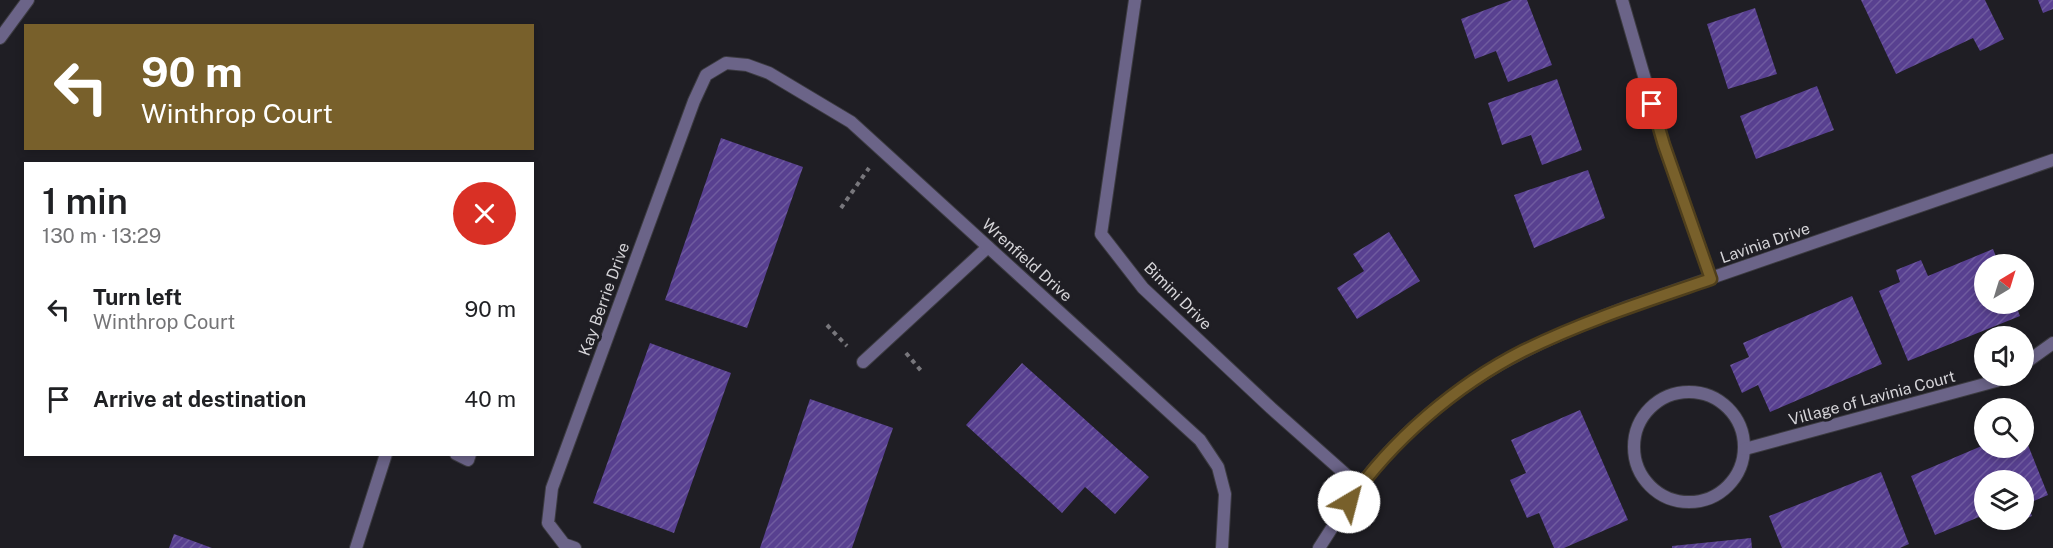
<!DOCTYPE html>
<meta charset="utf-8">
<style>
:root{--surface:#fff;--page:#f2f2f2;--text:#202124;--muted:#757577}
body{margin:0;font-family:"Public Sans",sans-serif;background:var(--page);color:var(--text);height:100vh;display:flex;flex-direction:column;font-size:22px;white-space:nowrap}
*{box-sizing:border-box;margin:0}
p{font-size:20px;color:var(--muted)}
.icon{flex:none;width:33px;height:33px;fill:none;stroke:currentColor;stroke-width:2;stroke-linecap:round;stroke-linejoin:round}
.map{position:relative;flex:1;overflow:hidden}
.panel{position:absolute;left:24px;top:162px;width:510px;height:294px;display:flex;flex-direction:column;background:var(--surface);border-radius:0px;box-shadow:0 3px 9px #0003}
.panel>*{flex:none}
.guide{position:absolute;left:24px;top:24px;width:510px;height:126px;border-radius:0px;box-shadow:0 3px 9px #0003;background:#78602b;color:#fff;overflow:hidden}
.needle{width:39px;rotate:38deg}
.buttons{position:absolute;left:1974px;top:254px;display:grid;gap:12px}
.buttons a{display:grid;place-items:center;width:60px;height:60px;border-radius:50%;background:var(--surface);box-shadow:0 3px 9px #0003;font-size:30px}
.pin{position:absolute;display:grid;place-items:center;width:51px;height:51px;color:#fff;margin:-26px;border-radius:12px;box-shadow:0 3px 9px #0006}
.me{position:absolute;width:66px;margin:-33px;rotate:37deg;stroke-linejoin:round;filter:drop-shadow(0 0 4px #0008)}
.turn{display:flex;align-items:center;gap:21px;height:126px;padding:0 18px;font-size:27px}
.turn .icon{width:78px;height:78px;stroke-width:2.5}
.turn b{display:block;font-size:42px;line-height:51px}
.round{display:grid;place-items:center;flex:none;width:63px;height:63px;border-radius:32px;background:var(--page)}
.headline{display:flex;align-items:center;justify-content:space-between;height:102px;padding:0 18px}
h1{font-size:36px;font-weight:600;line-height:45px}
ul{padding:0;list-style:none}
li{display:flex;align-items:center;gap:18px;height:90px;padding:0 18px}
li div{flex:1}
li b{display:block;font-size:22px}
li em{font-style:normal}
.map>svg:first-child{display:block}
</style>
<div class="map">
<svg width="2053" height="548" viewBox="0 0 2053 548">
<defs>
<pattern id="building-hatch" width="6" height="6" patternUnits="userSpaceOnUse" patternTransform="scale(1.5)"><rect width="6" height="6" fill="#584090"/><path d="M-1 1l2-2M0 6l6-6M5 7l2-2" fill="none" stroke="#6f5b9f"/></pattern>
</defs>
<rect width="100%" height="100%" fill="#1f1e24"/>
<g fill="url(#building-hatch)">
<path d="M1512,0H1527L1552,65L1508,82L1496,51L1475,59L1461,19Z"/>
<path d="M1861,0H1985L2004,39L1980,51L1973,38L1896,74Z"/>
<path d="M2038,0H2053V9L2043,13Z"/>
<path d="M1755,8L1777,74L1728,89L1707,24Z"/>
<path d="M1557,79L1582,150L1542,165L1531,135L1502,145L1488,103Z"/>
<path d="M1817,86L1834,130L1756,159L1740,116Z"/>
<path d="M721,138L803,167L747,328L665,300Z"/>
<path d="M1588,170L1605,218L1534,248L1514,195Z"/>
<path d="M1389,232L1420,281L1357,319L1337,288L1364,271L1353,254Z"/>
<path d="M1993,249L1999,264H1984V303H2015L2020,316L1908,361L1879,291L1900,282L1896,270L1921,260L1928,276Z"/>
<path d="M1852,296L1882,364L1770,412L1758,385L1742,393L1730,365L1749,357L1743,343Z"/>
<path d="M650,343L731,373L674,533L593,503Z"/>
<path d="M1022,363L1149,477L1115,514L1085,487L1062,513L966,425Z"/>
<path d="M810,399L893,428L852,548H760Z"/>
<path d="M1580,410L1628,520L1564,548H1554L1539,513L1527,518L1510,480L1526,473L1511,440Z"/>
<path d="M2024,435L2048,495L2027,504L2032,516L2005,527L2002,519H2024V480H1984V515L1935,535L1911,476L1984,445V447H2024Z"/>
<path d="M1881,472L1909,544L1900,548H1782L1769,516Z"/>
<path d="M174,534L212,548H169Z"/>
<path d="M1751,538L1752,548H1672V546Z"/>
</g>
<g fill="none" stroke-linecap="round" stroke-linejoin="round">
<g stroke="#3c3b41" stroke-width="14">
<g id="service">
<path d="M0,38L28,0"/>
<path d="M863,362L988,247"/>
<path d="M456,454L468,460L470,454"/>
<path d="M356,548L386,454"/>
</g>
</g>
<g stroke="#3c3b41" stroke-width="14">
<g id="minor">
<path d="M1135,0L1101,234L1143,288L1271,408L1360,487"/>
<path d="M1622,0L1664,145L1711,279"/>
<path d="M2024,364L2053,343"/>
<circle cx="1689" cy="447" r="55"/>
<path d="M1745,449L1996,381L2006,375"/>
<path d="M575,548L564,544L548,523L552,488L694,101L706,75L726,63L747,65L769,73L851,122L1200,440L1218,467L1225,494L1222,548"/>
</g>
</g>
<g stroke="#3c3b41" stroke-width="14">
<path id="tertiary" d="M1319,548C1332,528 1345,507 1359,487C1401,432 1460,383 1523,352C1557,334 1592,321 1627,307L2053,160"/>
</g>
<g stroke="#78777c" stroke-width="4" stroke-dasharray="4.5 4.5" stroke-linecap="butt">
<path d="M841,208L869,168"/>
<path d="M827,325L847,346"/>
<path d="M906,353L923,373"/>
</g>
<use href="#service" stroke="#6b6488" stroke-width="12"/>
<use href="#minor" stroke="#6b6488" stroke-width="12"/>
<use href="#tertiary" stroke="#6b6488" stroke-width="12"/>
</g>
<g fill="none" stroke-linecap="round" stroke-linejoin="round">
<g stroke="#4e3e1c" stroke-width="15">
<path id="route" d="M1349,502C1391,441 1456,385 1523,351C1584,321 1647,301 1711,279L1664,145L1652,104"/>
</g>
<use href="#route" stroke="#78602b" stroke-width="10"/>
</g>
<g text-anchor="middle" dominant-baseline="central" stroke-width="6" stroke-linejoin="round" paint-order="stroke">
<g font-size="16" fill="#d4d3d7" stroke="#1f1e24">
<text transform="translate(1765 243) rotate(-19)">Lavinia Drive</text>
<text transform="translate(1027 260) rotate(42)">Wrenfield Drive</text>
<text transform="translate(1178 296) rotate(45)">Bimini Drive</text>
<text transform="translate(604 299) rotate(-70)">Kay Berrie Drive</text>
<text transform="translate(1872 398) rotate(-15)">Village of Lavinia Court</text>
</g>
</g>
</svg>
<div class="buttons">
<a><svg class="needle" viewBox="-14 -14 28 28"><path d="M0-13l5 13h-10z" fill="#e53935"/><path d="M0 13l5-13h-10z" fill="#757577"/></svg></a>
<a><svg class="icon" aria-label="sound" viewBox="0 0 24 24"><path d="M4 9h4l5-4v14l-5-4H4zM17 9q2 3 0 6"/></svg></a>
<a><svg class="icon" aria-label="search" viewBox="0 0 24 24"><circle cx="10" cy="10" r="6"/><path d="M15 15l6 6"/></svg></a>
<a><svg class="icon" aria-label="layers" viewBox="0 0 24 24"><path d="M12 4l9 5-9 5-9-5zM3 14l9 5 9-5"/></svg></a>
</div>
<div class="pin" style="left:1652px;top:104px;background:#d93025"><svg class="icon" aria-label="arrive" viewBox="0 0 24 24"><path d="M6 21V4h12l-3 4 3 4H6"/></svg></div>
<svg class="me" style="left:1349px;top:502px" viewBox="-20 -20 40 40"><circle r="19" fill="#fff"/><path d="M0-13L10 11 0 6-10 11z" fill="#78602b"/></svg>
<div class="guide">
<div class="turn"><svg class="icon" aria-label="left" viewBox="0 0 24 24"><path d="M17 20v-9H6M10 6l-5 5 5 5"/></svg><div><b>90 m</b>Winthrop Court</div></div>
</div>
<section class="panel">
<div class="headline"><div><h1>1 min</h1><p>130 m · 13:29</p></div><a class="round" style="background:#d93025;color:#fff"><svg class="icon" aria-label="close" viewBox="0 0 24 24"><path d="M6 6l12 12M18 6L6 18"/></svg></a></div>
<ul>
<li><svg class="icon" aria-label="left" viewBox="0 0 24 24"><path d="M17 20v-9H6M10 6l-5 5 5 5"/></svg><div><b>Turn left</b><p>Winthrop Court</p></div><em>90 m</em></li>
<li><svg class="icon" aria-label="arrive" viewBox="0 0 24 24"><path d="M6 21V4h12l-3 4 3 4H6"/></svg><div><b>Arrive at destination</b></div><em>40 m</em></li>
</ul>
</section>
</div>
